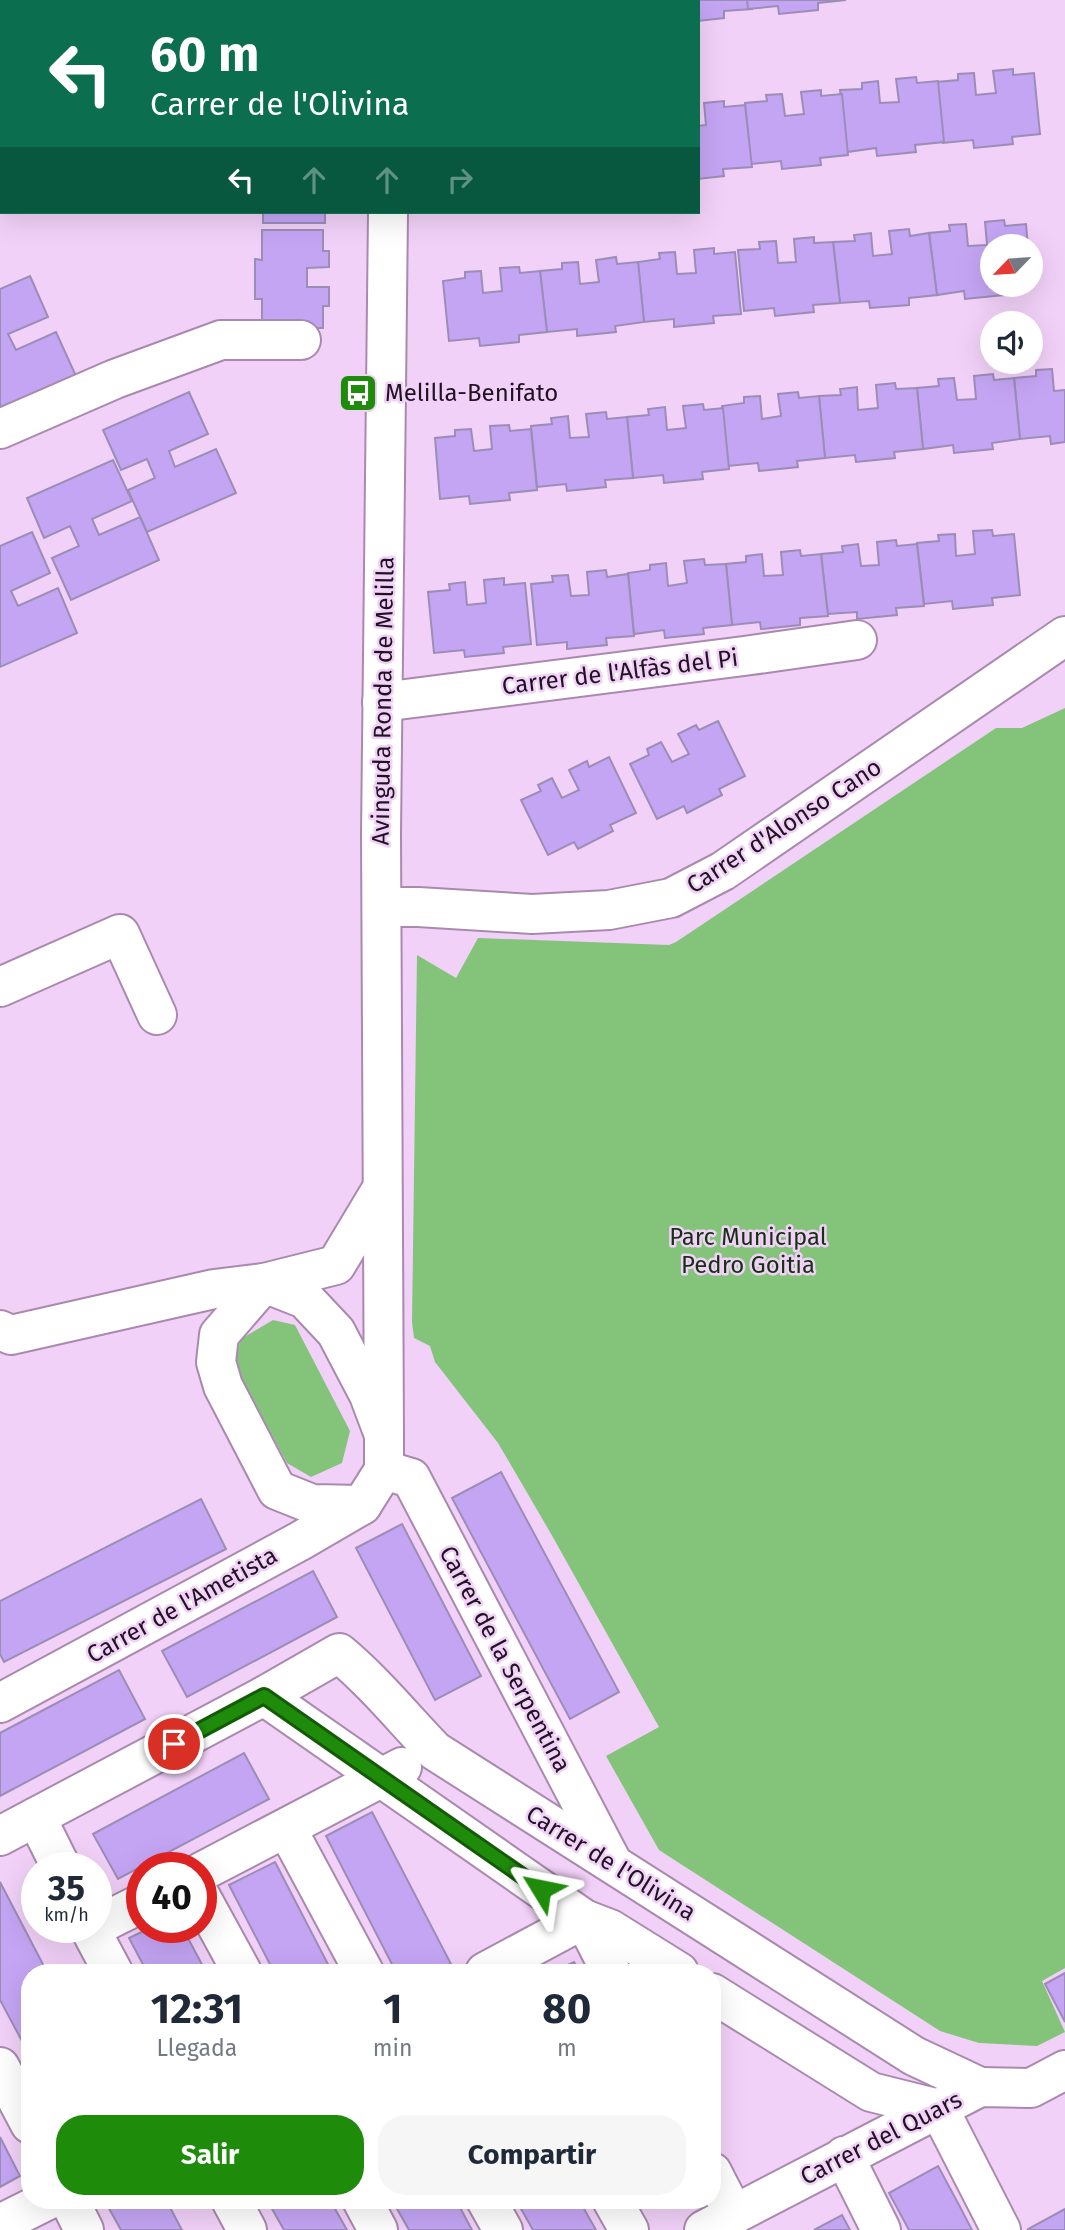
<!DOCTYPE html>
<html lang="es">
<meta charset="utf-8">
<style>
:root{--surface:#fff;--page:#f6f6f7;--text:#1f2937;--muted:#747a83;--accent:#1e8b0b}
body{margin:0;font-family:"Fira Sans",sans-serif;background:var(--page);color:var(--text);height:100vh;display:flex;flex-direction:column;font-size:26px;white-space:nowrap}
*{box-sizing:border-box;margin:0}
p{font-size:23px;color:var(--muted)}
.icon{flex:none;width:38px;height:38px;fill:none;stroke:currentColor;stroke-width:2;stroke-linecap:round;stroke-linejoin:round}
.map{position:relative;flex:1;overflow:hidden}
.side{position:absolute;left:21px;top:1964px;width:700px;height:245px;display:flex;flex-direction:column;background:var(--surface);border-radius:28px;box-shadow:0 7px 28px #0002}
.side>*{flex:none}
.banner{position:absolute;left:0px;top:0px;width:700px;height:214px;box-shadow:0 7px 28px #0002;background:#0b6e4f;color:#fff;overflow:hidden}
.needle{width:46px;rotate:245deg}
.controls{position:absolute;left:980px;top:234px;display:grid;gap:14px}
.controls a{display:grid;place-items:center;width:63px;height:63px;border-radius:50%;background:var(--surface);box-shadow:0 7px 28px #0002;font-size:35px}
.speed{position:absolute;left:21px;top:1852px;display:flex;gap:14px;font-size:35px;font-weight:700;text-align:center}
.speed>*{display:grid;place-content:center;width:91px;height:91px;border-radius:50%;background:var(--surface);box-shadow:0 7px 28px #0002;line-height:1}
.speed small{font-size:18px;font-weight:400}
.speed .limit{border:10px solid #d22;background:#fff;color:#111}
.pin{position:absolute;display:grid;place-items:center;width:60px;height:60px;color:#fff;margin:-30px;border:4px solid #fff;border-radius:50%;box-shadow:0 2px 7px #0007}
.me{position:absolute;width:77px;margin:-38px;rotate:305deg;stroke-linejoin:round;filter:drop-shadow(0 0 5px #0008)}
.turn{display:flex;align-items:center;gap:24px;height:147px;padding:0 35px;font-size:32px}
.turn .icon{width:91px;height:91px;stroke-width:2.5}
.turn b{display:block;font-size:49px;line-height:60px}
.lanes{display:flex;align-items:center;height:66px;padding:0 35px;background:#0003;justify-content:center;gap:35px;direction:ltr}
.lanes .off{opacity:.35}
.eta{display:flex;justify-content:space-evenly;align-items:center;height:119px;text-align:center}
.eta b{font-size:42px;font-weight:700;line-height:49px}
.cta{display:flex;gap:14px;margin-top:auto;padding:14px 35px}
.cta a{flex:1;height:80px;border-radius:28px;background:var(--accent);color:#fff;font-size:28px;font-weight:700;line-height:80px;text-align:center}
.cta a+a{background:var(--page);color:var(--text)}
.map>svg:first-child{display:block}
</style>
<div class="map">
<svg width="1065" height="2230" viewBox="0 0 1065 2230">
<rect width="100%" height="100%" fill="#f2d1f8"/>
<g fill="#83c47a">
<path d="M1065,708V1968L1042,1981L1065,2032L1037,2046L979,2043L940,2031L659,1850L606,1756L659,1727L550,1532L498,1443L435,1362L430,1346L414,1338L412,1322L417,955L456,978L478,938L669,945L676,942L996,728H1022Z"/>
<path d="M273,1320L295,1325L350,1431L342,1463L311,1477L287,1463L233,1364L241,1339Z"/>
</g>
<g fill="#c4a5f4" stroke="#9c8db7" stroke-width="2">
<path d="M459,0H556L557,2H459Z"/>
<path d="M557,0H655V2H558Z"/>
<path d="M653,0H751L752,9L724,11V18L698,21V2H653Z"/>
<path d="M747,0H846L818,3V10L779,14L778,6L748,9Z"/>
<path d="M1013,69V75L1034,73L1040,134L1012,137L1013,144L974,148L973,140L943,143L937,82L958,80V74L974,73L976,95L996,93L993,71Z"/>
<path d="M916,77L917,83L938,81L944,142L915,145L916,152L877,156L876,148L847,152L840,90L862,89V83L878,81L880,103L899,102L896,79Z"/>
<path d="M821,90V96L842,94L848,155L820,158L821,165L782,169L781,161L751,164L745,103L767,101L766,95L782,94L785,116L804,114L801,92Z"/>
<path d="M724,101V107L745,105L752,167L723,169L724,176L698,179V126L706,125L704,103Z"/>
<rect x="263" y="212" width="62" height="11"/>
<path d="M1004,220L1005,226L1026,224L1028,247H992V285H1031V276L1032,286L1004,288V295L965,299L964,291L937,295L929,233L950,231L949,225L966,224L968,246L987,245L985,222Z"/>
<path d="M909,229L910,236L929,233L937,295L909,298V305L870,308L869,301L840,303L833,242L855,241L854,235L871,233L873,256L892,254L889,231Z"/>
<path d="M262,230H323V251H329V267L307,268V287H329V306H323V328H262V299H255V259L262,260Z"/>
<path d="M814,237V243L833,242L840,303L813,305L814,312L775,316L774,308L744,311L738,250L760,249L759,242L776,241L778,263L796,262L794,239Z"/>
<path d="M714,248V254L735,252L741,314L713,316L714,323L674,327V319L644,322L638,262L660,259L659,253L675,252L677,274L696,273L694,250Z"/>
<path d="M616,257L617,264L638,262L644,322L615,326L616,332L577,336V329L547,332L540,271L562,269V263L578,262L580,284L599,282L596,260Z"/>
<path d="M519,267L520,273L540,271L547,332L519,335V342L480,346L479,338L449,341L443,281L465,278V272L481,271L483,293L502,291L500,268Z"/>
<path d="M30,276L48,317L8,334L16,350L56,332L76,376L0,410V289Z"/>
<path d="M1052,369L1054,391L1065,390V442L1051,444L1050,436L1020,439L1014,378L1036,376V370Z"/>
<path d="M993,374L994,380L1014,378L1020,439L992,443L993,449L954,453L953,445L923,449L917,388L939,386L938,379L954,378L957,400L976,399L974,376Z"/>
<path d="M895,383L896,389L917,388L923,449L894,452L895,458L856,462L855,455L825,458L819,396L841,395L840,389L857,387L858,410L878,408L876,385Z"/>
<path d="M189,392L208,434L169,451L175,467L216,449L236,493L147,532L128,490L155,478L147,459L121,470L103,430Z"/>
<path d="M798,392L799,398L819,396L825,458L797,461L798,467L759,471L758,463L728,466L722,406L744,403V397L760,396L762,419L781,416L778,394Z"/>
<path d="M703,404L704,410L723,408L729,469L702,472L703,479L664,483L663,475L633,478L627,417L649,415L648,409L665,407L667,430L686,428L683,406Z"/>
<path d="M606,412L607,419L627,417L633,478L605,480L606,487L567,491L566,484L537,487L531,426L552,424L551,418L568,416L570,438L589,437L586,414Z"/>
<path d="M509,425L510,431L531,429L537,490L509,493L510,500L470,504L469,496L440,499L435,438L455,436V430L471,429L474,451L492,449L490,426Z"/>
<path d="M113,460L132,501L92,519L99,535L140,517L159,560L71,600L52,558L79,546L70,526L44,538L27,498Z"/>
<path d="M992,530L993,536L1014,534L1020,595L992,598L993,605L953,609L952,601L924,604L917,543L939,541L938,535L955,534L956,556L975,554L973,531Z"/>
<path d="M32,532L50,573L11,591L18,606L58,588L77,633L0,667V546Z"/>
<path d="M896,540L897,546L917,544L924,606L896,608L897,615L857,619V612L828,614L821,554L843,552L842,546L858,544L861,566L879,565L877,542Z"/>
<path d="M800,550L801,556L821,554L828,616L800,618V625L761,629L760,622L732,625L726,564L746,562V556L762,554L764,576L783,575L781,552Z"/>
<path d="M704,559L705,565L726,564L732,625L703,628L704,634L665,638L664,630L634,634L628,573L650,570V565L666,563L668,586L687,583L684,561Z"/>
<path d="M606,570L607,577L628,574L634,636L606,638L607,645L567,649V642L537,645L531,584L553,582L552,576L568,575L571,596L589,595L587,572Z"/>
<path d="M504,578V585L525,583L531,644L503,647L504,653L465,657L464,650L434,653L428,592L450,590L449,584L465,582L467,605L486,603L484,580Z"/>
<path d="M718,721L745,776L719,789L722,795L687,813L684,806L657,819L630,764L649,755L647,749L661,742L672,762L689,754L678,734L696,725L699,730Z"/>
<path d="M609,757L636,813L610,825L613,831L578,849L574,842L548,855L521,800L541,791L538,785L552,778L562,798L579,790L569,770L587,761L589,767Z"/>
<path d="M501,1472L619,1692L570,1719L452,1498Z"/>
<path d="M201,1499L226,1549L4,1662L0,1654V1601Z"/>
<path d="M402,1524L481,1676L435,1700L356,1548Z"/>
<path d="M313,1571L337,1617L187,1697L162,1651Z"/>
<path d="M119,1670L145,1719L0,1796V1733Z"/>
<path d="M244,1753L269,1799L118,1879L93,1834Z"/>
<path d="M372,1812L451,1964L436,1972H396L326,1836Z"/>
<path d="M275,1862L332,1972H274L229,1885Z"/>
<path d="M0,1882L47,1972H30V2056L0,2000Z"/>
<path d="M152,1927H182L206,1972H147L129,1938Z"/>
<path d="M574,1962L580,1972H553Z"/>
<path d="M1065,1973V2022L1045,1984Z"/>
<path d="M0,2137L20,2176L0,2187Z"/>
<path d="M938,2166L959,2205L972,2230H909L889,2193Z"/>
<path d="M117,2200H166L182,2230H121L107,2205Z"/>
<path d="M267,2200H330L347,2230H284Z"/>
<path d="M392,2200H456L472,2230H409Z"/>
<path d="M516,2200H579L596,2230H533Z"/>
<path d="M1065,2209V2230H1028V2229Z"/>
<path d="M842,2215L850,2230H814Z"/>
</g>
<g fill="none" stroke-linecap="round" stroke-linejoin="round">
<g stroke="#a98aae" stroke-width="42">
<g id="minor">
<path d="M392,2V0"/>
<path d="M0,185L2,184"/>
<path d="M0,429L115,379L221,340H301"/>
<path d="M382,702L744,656L857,640"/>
<path d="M382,907H418L532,914L609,910L671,898L723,871L1065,636"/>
<path d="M0,987L120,934L157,1015"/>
<path d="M264,1283L219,1335L216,1362L223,1386L277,1490L312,1504L362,1505"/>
<path d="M264,1283L336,1265L381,1190"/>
<path d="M0,1330L11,1335L214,1289L264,1283L305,1299L336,1332L369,1395L384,1435V1470L362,1505L300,1541L0,1703"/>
<path d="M384,1435L381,834L388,212"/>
<path d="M384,1470L411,1478L612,1862"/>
<path d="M264,1696L584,1919L610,1929L679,1972"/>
<path d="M36,1817L61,1867"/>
<path d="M287,1829L364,1972"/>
<path d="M0,1836L264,1696L339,1653C374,1682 403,1718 435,1751L914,2056L980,2087"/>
<path d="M201,1872L402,1767"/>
<path d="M201,1897L242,1972"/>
<path d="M584,1919L611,1972"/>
<path d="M96,1926L142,1903"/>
<path d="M89,1927L113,1972"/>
<path d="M485,1972L584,1919"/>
<path d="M712,1993L871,2092L939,2109"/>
<path d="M0,2067L30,2124"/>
<path d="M939,2109L1001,2230"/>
<path d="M844,2156L881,2230"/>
<path d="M712,2172L734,2215"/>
<path d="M69,2200L84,2230"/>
<path d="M231,2200L247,2230"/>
<path d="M362,2200L378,2230"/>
<path d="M486,2200L503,2230"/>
<path d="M612,2200L629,2230"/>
<path d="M0,2224L48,2200"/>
<path d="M704,2230L980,2087L1031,2088L1065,2070"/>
</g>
</g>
<use href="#minor" stroke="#fff" stroke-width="38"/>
</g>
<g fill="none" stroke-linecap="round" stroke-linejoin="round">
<g stroke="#145a07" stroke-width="18">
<path id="route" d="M174,1744L264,1696L541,1889"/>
</g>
<use href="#route" stroke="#1e8b0b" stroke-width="12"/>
</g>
<defs>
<g id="bus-square" transform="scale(2.0125)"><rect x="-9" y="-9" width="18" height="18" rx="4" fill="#1e8b0b" stroke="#f2d1f8"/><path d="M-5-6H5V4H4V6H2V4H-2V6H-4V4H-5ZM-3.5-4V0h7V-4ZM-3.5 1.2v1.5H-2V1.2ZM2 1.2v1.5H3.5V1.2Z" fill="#fff"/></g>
</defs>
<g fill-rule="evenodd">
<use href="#bus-square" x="358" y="393"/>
</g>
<g text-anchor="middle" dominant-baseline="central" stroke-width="5" stroke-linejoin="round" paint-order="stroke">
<g font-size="24" fill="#1f1321" stroke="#f2d1f8" text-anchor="start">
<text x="385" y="393">Melilla-Benifato</text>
</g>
<g font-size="24" fill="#1f1321" stroke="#f2d1f8">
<text transform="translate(620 672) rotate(-7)">Carrer de l'Alfàs del Pi</text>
<text transform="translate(383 701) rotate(-89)">Avinguda Ronda de Melilla</text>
<text transform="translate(784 826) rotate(-33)">Carrer d'Alonso Cano</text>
<text transform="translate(182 1605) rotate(-29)">Carrer de l'Ametista</text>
<text transform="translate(505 1659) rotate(62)">Carrer de la Serpentina</text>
<text transform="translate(611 1863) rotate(32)">Carrer de l'Olivina</text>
<text transform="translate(881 2138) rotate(-27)">Carrer del Quars</text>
</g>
<g font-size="24" fill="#13320f" stroke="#f2d1f8">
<text x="748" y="1237">Parc Municipal<tspan x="748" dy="28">Pedro Goitia</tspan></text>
</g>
</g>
</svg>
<div class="controls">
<a><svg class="needle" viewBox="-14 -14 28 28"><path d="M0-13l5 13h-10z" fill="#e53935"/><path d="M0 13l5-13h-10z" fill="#747a83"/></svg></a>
<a><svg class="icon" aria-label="sound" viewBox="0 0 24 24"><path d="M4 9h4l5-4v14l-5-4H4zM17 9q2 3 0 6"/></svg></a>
</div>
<div class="speed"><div>35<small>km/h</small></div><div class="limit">40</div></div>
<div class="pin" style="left:174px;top:1744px;background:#d93025"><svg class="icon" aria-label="arrive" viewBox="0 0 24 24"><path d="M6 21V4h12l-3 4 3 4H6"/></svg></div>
<svg class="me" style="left:541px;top:1889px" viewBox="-20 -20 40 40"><path d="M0-17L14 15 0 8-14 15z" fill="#1e8b0b" stroke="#fff" stroke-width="4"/></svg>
<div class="banner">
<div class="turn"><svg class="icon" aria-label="left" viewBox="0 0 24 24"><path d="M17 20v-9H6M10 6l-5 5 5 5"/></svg><div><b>60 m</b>Carrer de l'Olivina</div></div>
<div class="lanes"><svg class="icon" aria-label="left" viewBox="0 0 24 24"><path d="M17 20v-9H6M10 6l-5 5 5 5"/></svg><svg class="icon off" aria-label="ahead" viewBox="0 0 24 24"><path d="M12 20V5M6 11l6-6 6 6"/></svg><svg class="icon off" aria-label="ahead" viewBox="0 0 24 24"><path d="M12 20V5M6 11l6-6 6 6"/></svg><svg class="icon off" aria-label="right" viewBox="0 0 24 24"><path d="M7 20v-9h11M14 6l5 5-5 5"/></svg></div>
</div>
<section class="side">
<div class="eta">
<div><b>12:31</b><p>Llegada</p></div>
<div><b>1</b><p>min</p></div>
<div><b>80</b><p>m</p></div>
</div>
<div class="cta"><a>Salir</a><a>Compartir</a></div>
</section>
</div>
